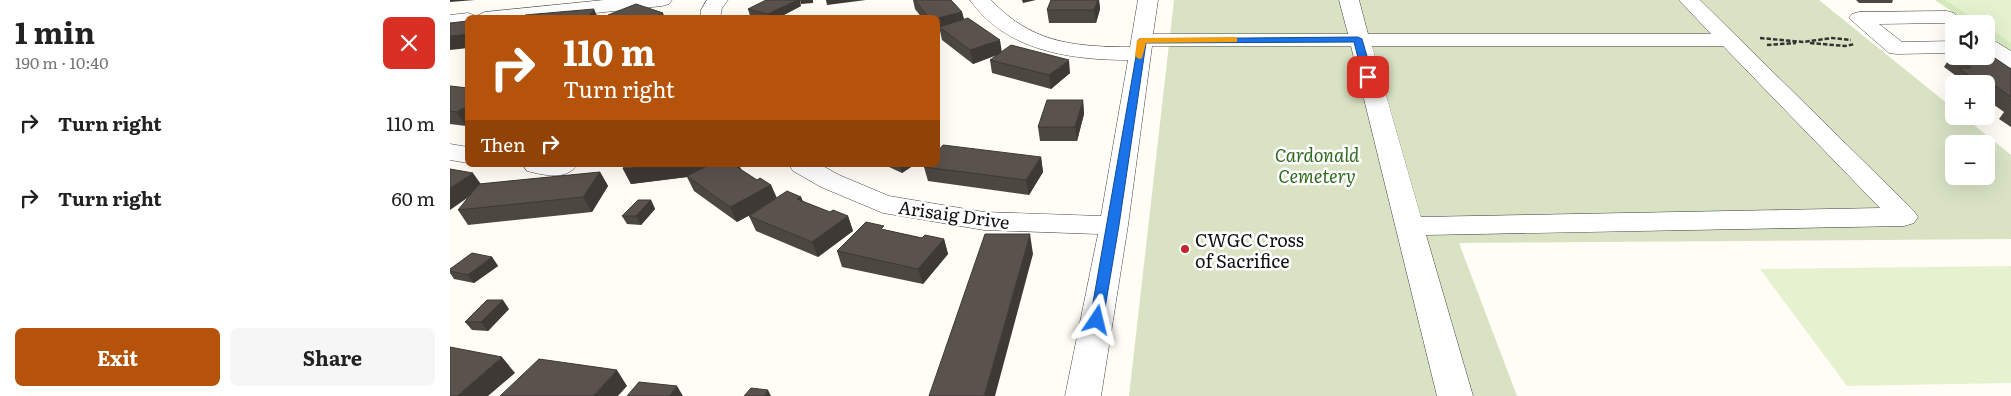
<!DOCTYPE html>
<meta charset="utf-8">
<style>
:root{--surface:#fff;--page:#f6f6f6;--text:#222;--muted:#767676;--accent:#b45309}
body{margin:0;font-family:Literata,serif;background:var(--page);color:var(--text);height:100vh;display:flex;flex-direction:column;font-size:19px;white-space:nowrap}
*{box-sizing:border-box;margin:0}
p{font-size:16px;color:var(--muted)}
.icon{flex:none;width:28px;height:28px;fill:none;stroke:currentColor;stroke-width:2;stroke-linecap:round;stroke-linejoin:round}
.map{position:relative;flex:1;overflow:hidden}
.sheet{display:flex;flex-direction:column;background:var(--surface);width:450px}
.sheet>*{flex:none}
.banner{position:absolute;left:15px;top:15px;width:475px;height:152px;border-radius:8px;box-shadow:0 5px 20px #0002;background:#b45309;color:#fff;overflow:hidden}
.controls{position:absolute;left:1495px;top:15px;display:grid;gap:10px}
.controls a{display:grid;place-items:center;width:50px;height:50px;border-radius:8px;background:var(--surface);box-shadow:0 5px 20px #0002;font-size:25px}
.pin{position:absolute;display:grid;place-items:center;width:42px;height:42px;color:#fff;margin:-21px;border-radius:10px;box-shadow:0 2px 8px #0006}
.me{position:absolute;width:55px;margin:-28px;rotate:10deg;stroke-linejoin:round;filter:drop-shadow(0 0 4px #0008)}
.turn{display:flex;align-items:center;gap:18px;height:105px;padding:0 15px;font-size:22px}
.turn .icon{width:65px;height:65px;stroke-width:2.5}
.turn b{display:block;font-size:35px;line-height:42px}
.then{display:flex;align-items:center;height:48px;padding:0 15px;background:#0003;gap:10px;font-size:19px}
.round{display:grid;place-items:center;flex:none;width:52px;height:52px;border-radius:8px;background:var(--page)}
.summary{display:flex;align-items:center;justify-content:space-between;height:85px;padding:0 15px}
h1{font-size:30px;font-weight:700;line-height:38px}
.action{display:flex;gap:10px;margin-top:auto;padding:10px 15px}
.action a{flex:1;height:58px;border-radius:8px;background:var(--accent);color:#fff;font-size:20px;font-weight:700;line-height:58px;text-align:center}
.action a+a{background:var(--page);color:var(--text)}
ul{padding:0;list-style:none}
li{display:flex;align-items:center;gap:15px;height:75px;padding:0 15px}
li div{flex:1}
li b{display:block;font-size:19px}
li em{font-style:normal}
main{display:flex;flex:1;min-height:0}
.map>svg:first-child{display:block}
</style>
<main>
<section class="sheet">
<div class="summary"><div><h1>1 min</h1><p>190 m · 10:40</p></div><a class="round" style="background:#d93025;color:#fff"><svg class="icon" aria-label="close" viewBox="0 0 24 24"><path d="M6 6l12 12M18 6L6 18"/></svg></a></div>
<ul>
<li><svg class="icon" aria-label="right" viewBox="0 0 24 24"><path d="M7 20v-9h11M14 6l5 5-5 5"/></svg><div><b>Turn right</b></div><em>110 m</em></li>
<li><svg class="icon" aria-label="right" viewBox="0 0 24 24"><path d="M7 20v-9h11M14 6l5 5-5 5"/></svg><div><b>Turn right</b></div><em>60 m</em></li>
</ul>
<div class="action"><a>Exit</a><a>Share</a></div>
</section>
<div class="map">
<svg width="1561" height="396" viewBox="0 0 1561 396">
<rect width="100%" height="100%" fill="#fffdf5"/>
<path fill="#d5ebbd" d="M1485,0H1561V51L1536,34V24H1520Z"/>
<path fill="#d9e3c4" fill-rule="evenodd" d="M724,0H1369L1504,109V116H1513L1561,155V239L1009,243L1067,396H679ZM1504,144H1536V176H1504Z"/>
<g fill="#e6f2cf">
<path d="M1495,0H1561V43L1536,27V24H1531Z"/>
<path d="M1561,266V383L1397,386L1310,269Z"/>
</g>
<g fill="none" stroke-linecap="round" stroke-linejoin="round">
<g stroke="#444" stroke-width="1">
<g id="minor">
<path d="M154,0H222L219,4L212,6L98,18H18V25L0,27V15L18,13L26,16L35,12Z"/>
<path d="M257,0H278L272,8L270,18H250L251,10Z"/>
<path d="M520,0H541C580,41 618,46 672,47H680L688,0H708L703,34H898L889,0H909L918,34H1261L1229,0H1250L1464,211L1468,217L1464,223L1454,226L976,235L1023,396H987L901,46H702L678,225L651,396H615L648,234L534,230L433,213L371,187L343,171L339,165H371L389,175L439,196L534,212L651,216L678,60C621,60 555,51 520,0ZM922,46H1273L1430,208L971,217Z"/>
<path d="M1497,11L1504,13L1507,17L1504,21L1497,23L1429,24L1452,42L1504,41V53L1447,54L1439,53L1399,18L1402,14L1409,12Z"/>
<path d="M1536,38L1543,40L1561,51V68L1553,66L1536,54Z"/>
<path d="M0,144L18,147V163L0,160Z"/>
<path d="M73,165H127C116,181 93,175 77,171Z"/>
</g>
</g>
<g stroke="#333" stroke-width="2.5" stroke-dasharray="4.5 2" stroke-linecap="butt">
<path d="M1310,38L1353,42L1382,38L1401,40"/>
<path d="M1360,43L1395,46L1405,44"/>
<path d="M1317,45L1346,43"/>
</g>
<use href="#minor" fill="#fff" fill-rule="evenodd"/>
</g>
<g fill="#4d4742">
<path d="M463,0H501L512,12L514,19L552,52L620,73L601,89L542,73L540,60L547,55L523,64L492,40L490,31L488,32V18H472L465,9Z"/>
<path d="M601,0H649L650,9L646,23H599L597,10Z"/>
<path d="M1406,0H1443L1442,3H1409Z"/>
<path d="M351,6L328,18H307L300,16L298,9Z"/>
<path d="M1502,54H1504V56H1536L1561,69V127L1549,119L1554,112L1536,99V84H1505L1501,81L1505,75L1494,67Z"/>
<path d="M0,86L16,126L0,124Z"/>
<path d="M633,100L634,114L627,141H590L588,127Z"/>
<path d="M591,157L593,172L579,195L478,181L474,167Z"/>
<path d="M175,165H289L291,170L307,180L321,185L327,198L351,197L353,202L380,212L398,216L403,231L368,257L306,231L299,216L304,213L287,222L244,191L237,177L181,184L173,169Z"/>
<path d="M438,165H464L452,173L439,167Z"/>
<path d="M150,172L158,186L142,212L18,225L8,210L31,184Z"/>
<path d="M201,200L205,209L191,225L177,224L172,216Z"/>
<path d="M435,230L472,238L494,239L498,254L473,284L392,267L387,251Z"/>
<path d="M42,257L48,266L24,283L4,279L0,273V269Z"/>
<path d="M59,309L38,331L22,330L15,322Z"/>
</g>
<g fill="#3f3936">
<path d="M0,0H25L0,2Z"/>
<path d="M347,0H350L351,6L328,18H320L318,14Z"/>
<path d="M350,0H363V3L351,4Z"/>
<path d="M376,0H416L377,5Z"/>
<path d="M572,0H586L573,3Z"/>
<path d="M648,0H649L650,9L646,23L644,10Z"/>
<path d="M144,9L148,18H137Z"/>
<path d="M512,12L515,25L489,27L490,31L488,32V18Z"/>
<path d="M213,13L215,18H202Z"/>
<path d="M18,34V48L0,50V36Z"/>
<path d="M550,40L552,53L523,64L520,50Z"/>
<path d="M619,60L620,73L601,89L599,75Z"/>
<path d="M633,100L634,114L627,141L625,127Z"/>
<path d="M18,105V125L16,126L7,112Z"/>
<path d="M591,157L593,172L579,195L576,180Z"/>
<path d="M209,165H260L237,176V177L181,184L173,169Z"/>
<path d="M284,165H289L295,177Z"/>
<path d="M450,165H464L452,173Z"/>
<path d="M150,172L158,186L142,212L133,197Z"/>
<path d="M23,173L33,187L0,210V188Z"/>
<path d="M321,185L327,200L287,222L280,207Z"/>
<path d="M351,197L357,211L347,199Z"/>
<path d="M201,200L205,209L191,225L186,216Z"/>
<path d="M398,216L403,231L368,257L362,242Z"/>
<path d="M580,234L583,254L545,396H534Z"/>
<path d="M494,239L498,254L473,284L468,269Z"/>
<path d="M42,257L48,266L24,283L18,275Z"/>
<path d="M53,300L59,309L38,331L31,322Z"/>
<path d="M52,357L65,373L38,396H7Z"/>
<path d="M167,370L177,386L168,396H143Z"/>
<path d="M227,386L233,396H219Z"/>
<path d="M318,390L321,396H314Z"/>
</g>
<g fill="#5a524d" stroke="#3f3936">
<path d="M316,0H347L318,14L298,9Z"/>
<path d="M465,0H501L512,12L488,18H479Z"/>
<path d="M601,0H648L644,10H597Z"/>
<path d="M186,4L213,13L202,18H166L158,15Z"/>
<path d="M144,9L137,18H73L75,15Z"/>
<path d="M518,18L550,40L520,50L489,27Z"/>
<path d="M18,21V34L0,36V23Z"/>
<path d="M561,45L619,60L599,75L540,60Z"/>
<path d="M1536,54H1539L1561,69V97L1533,77H1521L1509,68H1521L1505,56H1536Z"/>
<path d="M0,86L18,88V105L7,112L0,111Z"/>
<path d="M597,100H633L625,127H588Z"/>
<path d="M493,145L591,157L576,180L474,167L476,165H488V151Z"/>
<path d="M175,165H209L173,169Z"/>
<path d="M259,165H284L307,180L310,178L321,185L280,207L237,176Z"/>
<path d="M0,169L23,173L0,188Z"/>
<path d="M150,172L133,197L8,210L29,184Z"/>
<path d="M337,191L351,197L347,199L380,212L383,210L398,216L362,242L299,216Z"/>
<path d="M188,200H201L186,216H172Z"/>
<path d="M416,222L434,226L431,229L472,238L475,235L494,239L468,269L387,251Z"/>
<path d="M535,234H580L534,396H479Z"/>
<path d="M22,253L42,257L18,275L0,271V269Z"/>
<path d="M37,300H53L31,322H15Z"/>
<path d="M0,347L52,357L7,396H0Z"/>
<path d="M89,359L167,370L143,396H50Z"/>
<path d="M189,382L227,386L219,396H177Z"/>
<path d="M301,388L318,390L314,396H294Z"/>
</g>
<path fill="#1a73e8" stroke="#114b97" d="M908,37L912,39L923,77L921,79H918L913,77L904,42L696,43L669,225L653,320L651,323H642L640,320L689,39Z"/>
<path fill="#f59e0b" d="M784,37L787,38V42L696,43L692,58L689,59L685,56L687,40L692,38Z"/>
<circle fill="#c4262e" stroke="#fff" stroke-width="2" cx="735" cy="249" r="5"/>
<g text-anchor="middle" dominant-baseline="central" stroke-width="5" stroke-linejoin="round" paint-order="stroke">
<g font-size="18" font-style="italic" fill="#2f6b1f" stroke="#fff">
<text x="867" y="154">Cardonald<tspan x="867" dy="21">Cemetery</tspan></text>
</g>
<g font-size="18" fill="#111" stroke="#fff">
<text transform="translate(504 214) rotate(8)">Arisaig Drive</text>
</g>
<g font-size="18" fill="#111" stroke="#fff" text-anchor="start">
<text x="745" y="239">CWGC Cross<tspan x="745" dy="21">of Sacrifice</tspan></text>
</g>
</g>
</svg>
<div class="controls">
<a><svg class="icon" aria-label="sound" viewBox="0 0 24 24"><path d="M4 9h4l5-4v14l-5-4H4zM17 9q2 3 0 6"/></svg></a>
<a>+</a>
<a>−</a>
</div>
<div class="pin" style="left:918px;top:77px;background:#d93025"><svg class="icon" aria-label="arrive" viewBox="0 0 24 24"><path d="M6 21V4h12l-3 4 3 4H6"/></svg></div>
<svg class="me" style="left:647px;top:320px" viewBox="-20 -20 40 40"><path d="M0-17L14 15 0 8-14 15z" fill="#1a73e8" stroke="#fff" stroke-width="4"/></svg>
<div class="banner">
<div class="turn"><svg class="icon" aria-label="right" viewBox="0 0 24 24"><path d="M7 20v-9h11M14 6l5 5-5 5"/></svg><div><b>110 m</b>Turn right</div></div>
<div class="then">Then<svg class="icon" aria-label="right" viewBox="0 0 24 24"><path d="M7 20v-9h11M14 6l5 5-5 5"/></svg></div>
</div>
</div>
</main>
